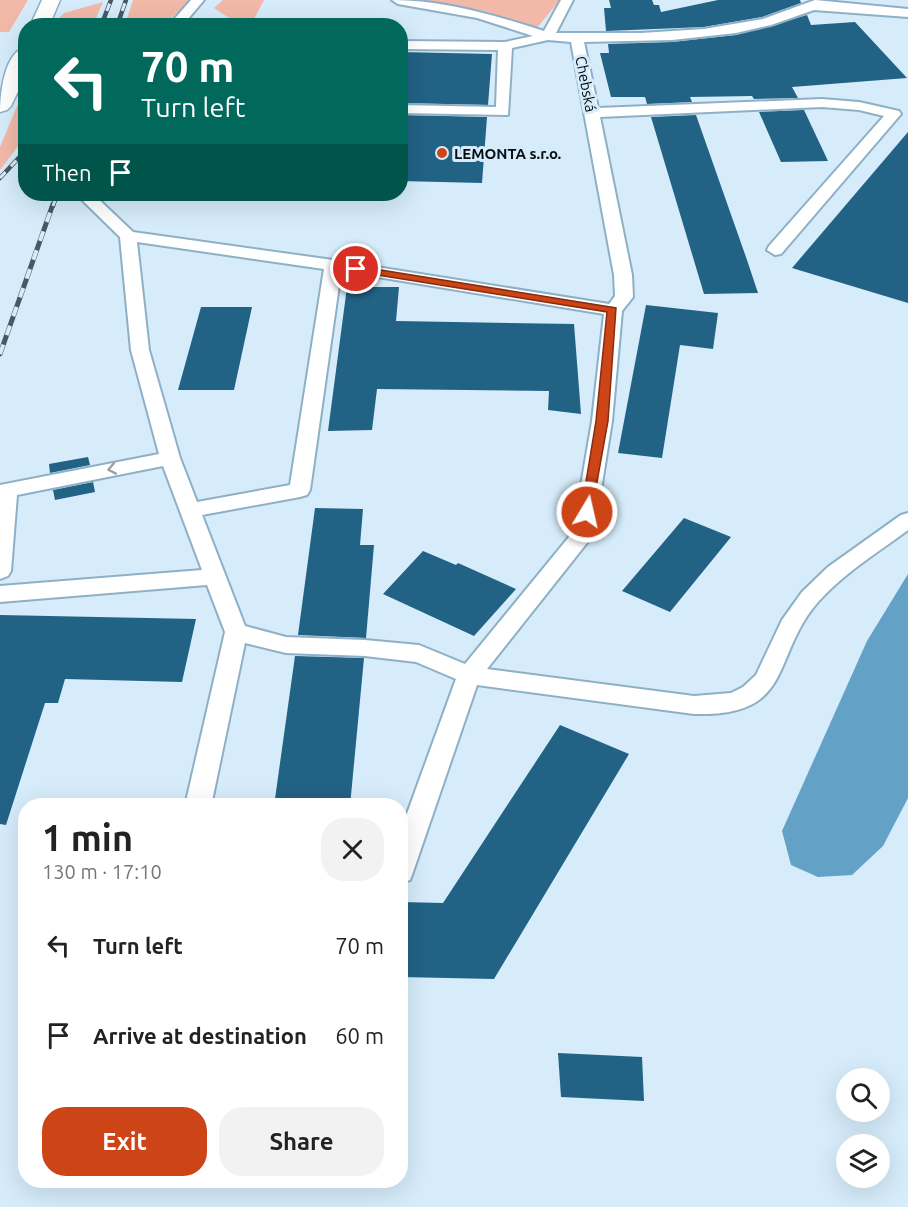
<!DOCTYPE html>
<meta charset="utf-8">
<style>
:root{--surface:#fff;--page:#f2f2f2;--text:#222;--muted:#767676;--accent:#cd4517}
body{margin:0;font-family:Ubuntu,sans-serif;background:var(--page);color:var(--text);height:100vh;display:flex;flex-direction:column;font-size:22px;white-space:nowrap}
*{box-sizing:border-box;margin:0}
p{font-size:20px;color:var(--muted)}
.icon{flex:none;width:33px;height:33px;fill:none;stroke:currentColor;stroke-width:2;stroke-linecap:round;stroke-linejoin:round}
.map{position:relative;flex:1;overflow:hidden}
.details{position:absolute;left:18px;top:798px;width:390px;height:390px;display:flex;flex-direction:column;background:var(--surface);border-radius:24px;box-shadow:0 6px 24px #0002}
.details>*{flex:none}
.guide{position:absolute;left:18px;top:18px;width:390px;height:183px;border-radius:24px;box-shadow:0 6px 24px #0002;background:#00695c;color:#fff;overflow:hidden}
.tools{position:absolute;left:836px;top:1068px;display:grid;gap:12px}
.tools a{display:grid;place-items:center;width:54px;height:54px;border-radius:50%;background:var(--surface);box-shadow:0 6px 24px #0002;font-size:30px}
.pin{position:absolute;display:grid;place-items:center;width:51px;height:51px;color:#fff;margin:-26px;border:3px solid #fff;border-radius:50%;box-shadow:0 2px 6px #0007}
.me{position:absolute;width:66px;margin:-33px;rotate:9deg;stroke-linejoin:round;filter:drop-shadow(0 0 4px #0008)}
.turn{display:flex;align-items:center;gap:21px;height:126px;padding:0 24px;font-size:27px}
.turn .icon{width:78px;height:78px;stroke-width:2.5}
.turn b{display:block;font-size:42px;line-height:51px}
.then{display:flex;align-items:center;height:57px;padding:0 24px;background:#0003;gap:12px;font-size:22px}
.round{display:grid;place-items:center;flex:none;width:63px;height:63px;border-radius:24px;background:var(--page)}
.head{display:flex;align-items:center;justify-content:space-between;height:102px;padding:0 24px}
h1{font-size:36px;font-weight:700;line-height:45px}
.primary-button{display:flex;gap:12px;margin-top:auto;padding:12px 24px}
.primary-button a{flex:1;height:69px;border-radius:24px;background:var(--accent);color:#fff;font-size:24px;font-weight:700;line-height:69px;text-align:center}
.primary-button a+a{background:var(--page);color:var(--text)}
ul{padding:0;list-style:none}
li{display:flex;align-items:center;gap:18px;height:90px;padding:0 24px}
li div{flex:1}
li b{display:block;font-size:22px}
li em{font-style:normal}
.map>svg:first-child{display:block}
</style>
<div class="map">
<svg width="908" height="1207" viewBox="0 0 908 1207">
<rect width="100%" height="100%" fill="#d6ecfa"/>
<g fill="#f2b9a8">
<path d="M0,0H28L9,32H0Z"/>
<path d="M133,0H190L164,25H125Z"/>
<path d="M223,0H264L251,25H240L214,8Z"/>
<path d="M424,0H560L536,29L485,11Z"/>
<path d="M103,2L93,25H52L64,13Z"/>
<path d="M25,87V137L0,170V147Z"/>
</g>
<path fill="#63a1c7" d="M908,574V798L883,846L852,875L818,877L791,865L782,831L867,641Z"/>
<g fill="#226285">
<path d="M609,0H652L654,5H659L661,12L718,0H800L801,3L762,17L704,27L606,31L604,8H611Z"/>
<path d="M807,15L811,25L855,22L907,78L792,87L798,98L754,99L752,96L690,97L692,102L647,104L645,97H611L600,53H609L608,44L672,42L736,35Z"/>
<path d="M400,52L492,54L488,105L400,103Z"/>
<path d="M804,110L828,161L781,162L759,112Z"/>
<path d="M400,115L487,117L482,183L400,181Z"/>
<path d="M696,115L747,260L758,293L704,294L651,117Z"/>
<path d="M908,132V303L792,268Z"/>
<path d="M347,287H399L396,321L574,324L581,414L548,410L549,391L377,389L372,430L328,431Z"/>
<path d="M646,305L718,313L713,349L680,345L662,458L618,453Z"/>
<path d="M201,307H252L234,390H178Z"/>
<path d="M88,457L90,465L50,473L49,464Z"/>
<path d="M93,482L95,492L55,500L53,490Z"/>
<path d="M315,508L363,509L360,545H374L366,638L298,635Z"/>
<path d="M684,518L731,537L670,612L622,591Z"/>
<path d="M423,551L456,565L458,563L516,589L474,636L383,594Z"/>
<path d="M0,615L196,619L182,682L65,679L58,703H45L6,825L0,824Z"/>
<path d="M295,656L364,658L350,806H274Z"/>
<path d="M560,725L629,754L494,979L400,977V902L443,903Z"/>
<path d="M558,1053L642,1057L644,1101L561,1097Z"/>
</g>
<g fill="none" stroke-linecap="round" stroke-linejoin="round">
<g stroke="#8eb0c7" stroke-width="4">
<g id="service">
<path d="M191,0H204L182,26H168Z"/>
<path d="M392,0C444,0 494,15 544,31L561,0H573L556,33H641L704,29L763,19L815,0L908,9V17L814,10L771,25L736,33L672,40L584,42L598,108L822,99L859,102L899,111L901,114L781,254L775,255L767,250L769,246L884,116L859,110L822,107L600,117L632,275L633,297L622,311L612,421L594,534L487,669L694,696L731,693L743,687L756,675L782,620L802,592L828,567L901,515L908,513V530C877,553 844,573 818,602C770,657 796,717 694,714L477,685L413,872L410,880L400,883V833L456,679L416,662L365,656L286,653L245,643L211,806H185L225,632L207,585L0,602V586L202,570L163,466L17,495L11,571L8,576L0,579V485L159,454L131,350L120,237L76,194H93L133,232L333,260L609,304L615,296L614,275L571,42L548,40L512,48L508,115L400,113V105L496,107L498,50L400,49V41L505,42L533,36L477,18L398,4ZM137,242L324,269L290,485L197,502L180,458L149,350ZM341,271L604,314L592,421L573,532L465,664L419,645L365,640L286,637L245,626L202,515L300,497L307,495L310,490Z"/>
</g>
</g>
<g stroke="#8eb0c7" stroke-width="3">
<g id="tertiary">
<path d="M42,0H60L49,26H30Z"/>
<path d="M26,47V75L11,106L7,110L0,112C0,94 4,52 26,47Z"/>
</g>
</g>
<use href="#service" fill="#fff" fill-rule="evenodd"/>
<use href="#tertiary" fill="#fff" fill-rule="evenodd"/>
<g stroke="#4a5862" stroke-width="4.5">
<g id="rail-far1">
<path d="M101,26L111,0"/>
<path d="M117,26L126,0"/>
<path d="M0,178L26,150"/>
<path d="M53,206L57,194"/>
</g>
</g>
<g stroke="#4a5862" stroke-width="5">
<path id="rail" d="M0,354L53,204"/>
</g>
<use href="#rail-far1" stroke="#d6ecfa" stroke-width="3" stroke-dasharray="8" stroke-linecap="butt"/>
<use href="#rail" stroke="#d6ecfa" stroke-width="4" stroke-dasharray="10" stroke-linecap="butt"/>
</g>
<defs><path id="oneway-chevron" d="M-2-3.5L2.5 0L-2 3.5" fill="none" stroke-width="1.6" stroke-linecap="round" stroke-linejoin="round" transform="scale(1.5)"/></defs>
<use stroke="#9a9fa1" href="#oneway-chevron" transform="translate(112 469) rotate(169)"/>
<path fill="#cd4517" stroke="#852d0f" stroke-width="1.5" d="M356,266L616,308L608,421L591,515L587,516L581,512L596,421L607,312L353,271V267Z"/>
<circle fill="#cd4517" stroke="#d6ecfa" stroke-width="2" cx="442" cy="153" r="6"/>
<g text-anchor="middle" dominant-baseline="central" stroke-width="6" stroke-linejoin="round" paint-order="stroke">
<g font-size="15" fill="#030e15" stroke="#d6ecfa">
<text transform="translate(586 84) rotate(79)">Chebská</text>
</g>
<g font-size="15" font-weight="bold" fill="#030e15" stroke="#d6ecfa" text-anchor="start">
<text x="454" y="153">LEMONTA s.r.o.</text>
</g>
</g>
</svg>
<div class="tools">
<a><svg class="icon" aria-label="search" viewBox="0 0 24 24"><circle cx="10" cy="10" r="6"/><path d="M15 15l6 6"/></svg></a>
<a><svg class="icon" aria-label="layers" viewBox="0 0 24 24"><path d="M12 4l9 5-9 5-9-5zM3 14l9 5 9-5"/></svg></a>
</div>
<div class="pin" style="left:356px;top:269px;background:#d93025"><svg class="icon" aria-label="arrive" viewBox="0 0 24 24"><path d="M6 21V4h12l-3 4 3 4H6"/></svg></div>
<svg class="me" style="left:587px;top:512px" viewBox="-20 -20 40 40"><circle r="17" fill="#cd4517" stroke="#fff" stroke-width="3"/><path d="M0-11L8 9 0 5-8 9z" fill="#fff"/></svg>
<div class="guide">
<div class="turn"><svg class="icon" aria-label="left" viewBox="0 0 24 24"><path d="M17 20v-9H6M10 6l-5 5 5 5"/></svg><div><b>70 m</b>Turn left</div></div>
<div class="then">Then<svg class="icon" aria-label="arrive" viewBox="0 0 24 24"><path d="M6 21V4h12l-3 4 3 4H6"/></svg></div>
</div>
<section class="details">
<div class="head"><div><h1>1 min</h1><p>130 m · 17:10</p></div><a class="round"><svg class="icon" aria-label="close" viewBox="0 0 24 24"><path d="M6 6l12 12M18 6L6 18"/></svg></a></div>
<ul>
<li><svg class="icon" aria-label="left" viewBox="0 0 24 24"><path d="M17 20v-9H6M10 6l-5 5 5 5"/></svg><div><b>Turn left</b></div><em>70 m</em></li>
<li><svg class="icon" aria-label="arrive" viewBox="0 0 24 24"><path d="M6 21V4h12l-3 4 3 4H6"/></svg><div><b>Arrive at destination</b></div><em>60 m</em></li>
</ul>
<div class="primary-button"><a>Exit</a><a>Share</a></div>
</section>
</div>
